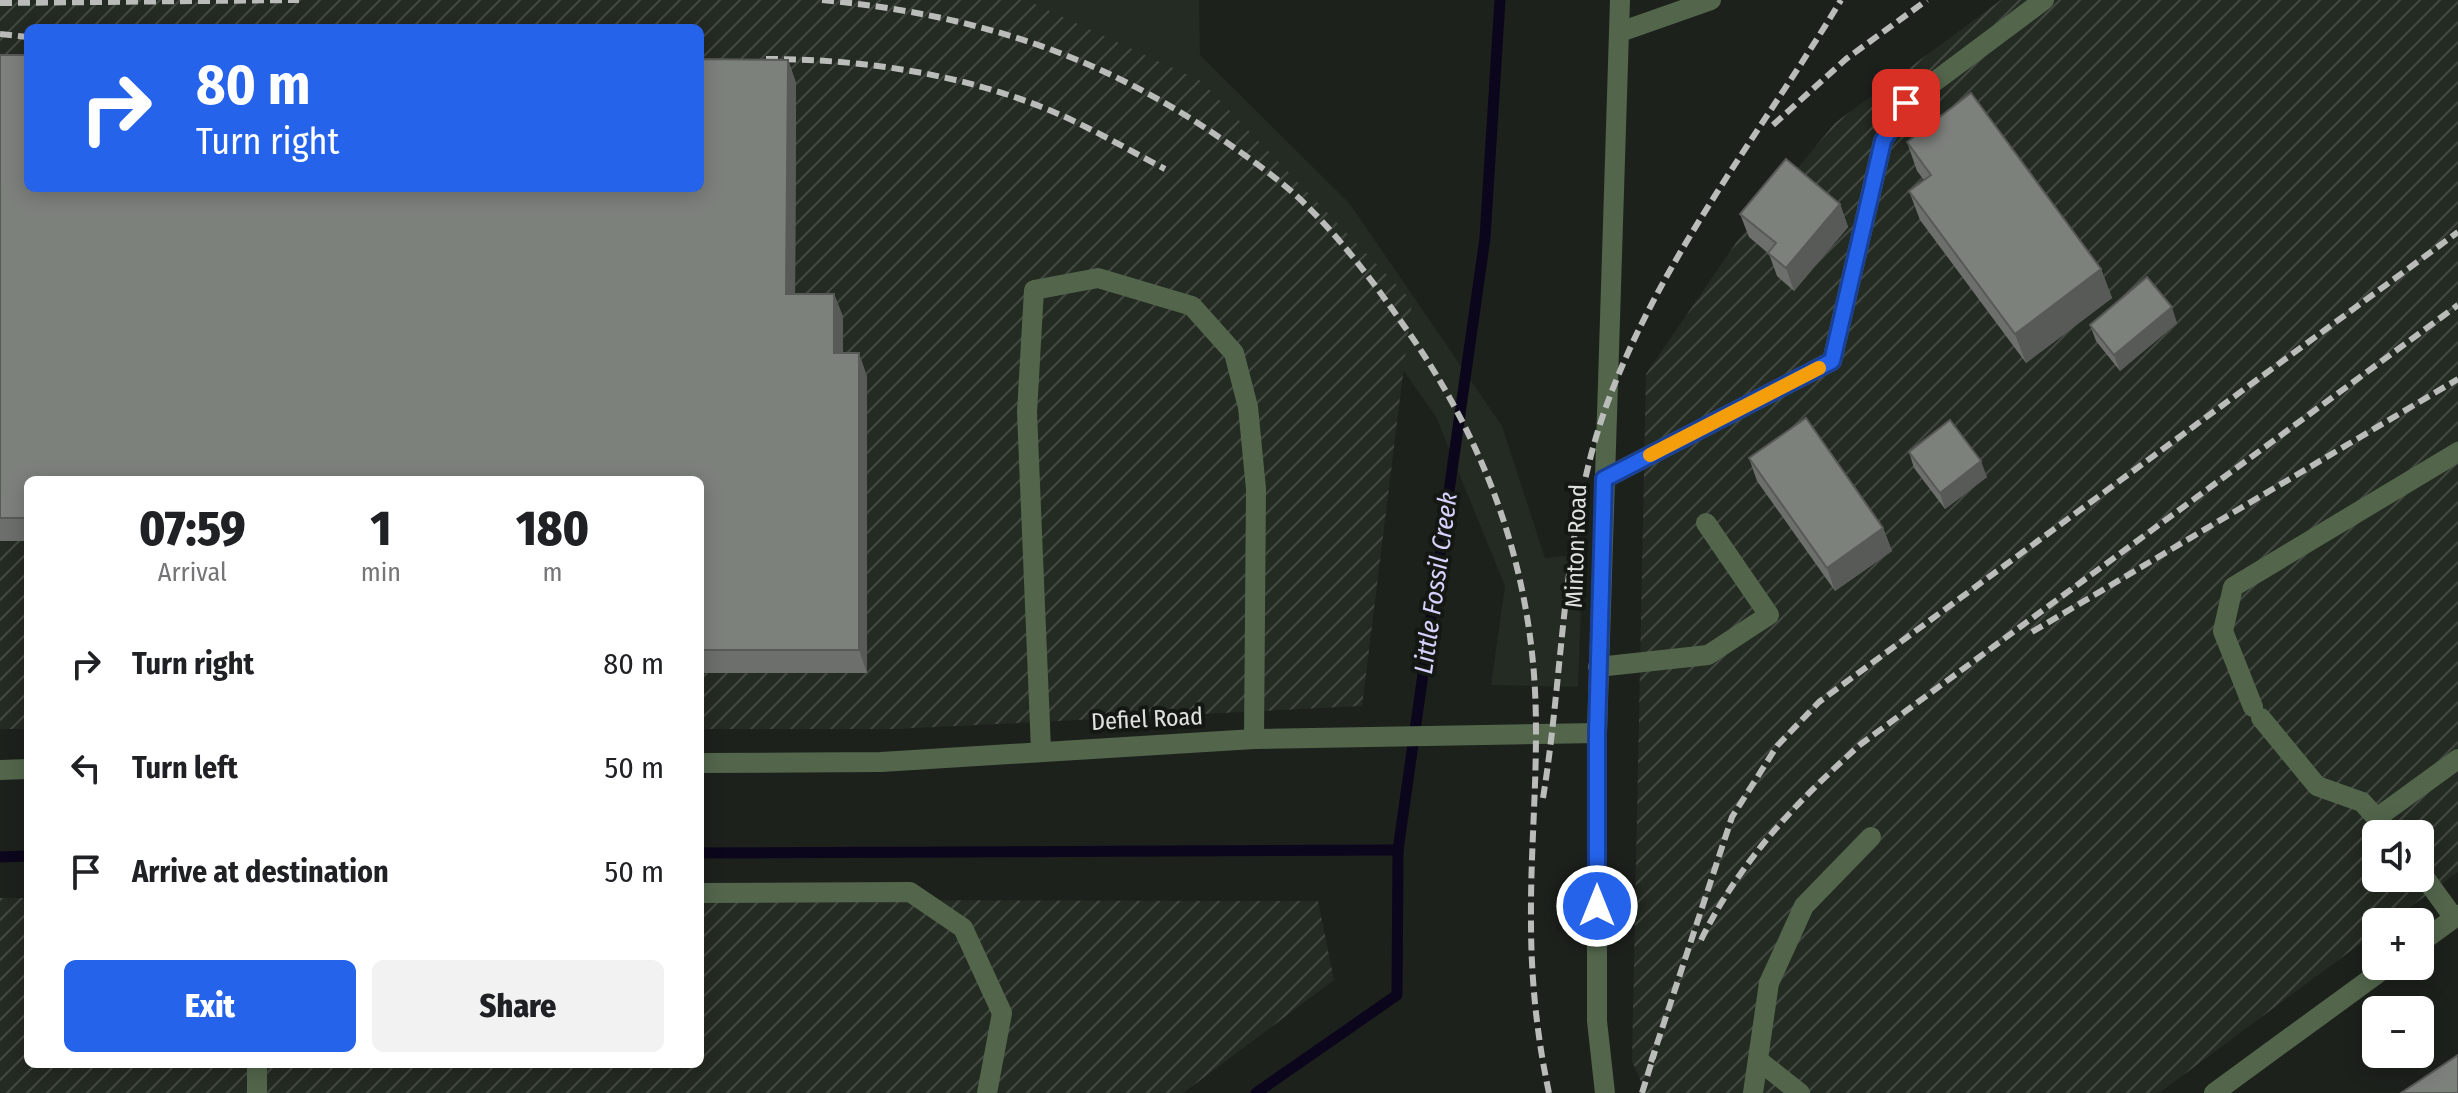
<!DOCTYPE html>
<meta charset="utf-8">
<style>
:root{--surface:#fff;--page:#f2f2f2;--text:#202124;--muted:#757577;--accent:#2563eb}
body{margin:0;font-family:"Fira Sans Condensed",sans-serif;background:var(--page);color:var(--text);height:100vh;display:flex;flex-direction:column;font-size:30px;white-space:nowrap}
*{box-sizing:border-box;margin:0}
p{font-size:26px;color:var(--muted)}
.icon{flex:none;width:44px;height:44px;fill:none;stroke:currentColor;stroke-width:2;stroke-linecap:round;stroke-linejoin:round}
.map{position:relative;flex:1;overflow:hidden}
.panel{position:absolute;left:24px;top:476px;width:680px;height:592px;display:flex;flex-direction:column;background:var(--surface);border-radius:12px;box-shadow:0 4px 20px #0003}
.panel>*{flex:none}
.guide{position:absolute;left:24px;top:24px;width:680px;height:168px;border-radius:12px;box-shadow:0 4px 20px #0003;background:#2563eb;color:#fff;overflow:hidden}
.tools{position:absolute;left:2362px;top:820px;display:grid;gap:16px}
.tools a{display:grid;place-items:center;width:72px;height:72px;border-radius:12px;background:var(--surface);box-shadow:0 4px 20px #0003;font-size:40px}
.pin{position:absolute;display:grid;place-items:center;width:68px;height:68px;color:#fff;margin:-34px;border-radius:16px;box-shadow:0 4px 12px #0006}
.me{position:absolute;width:88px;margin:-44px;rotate:0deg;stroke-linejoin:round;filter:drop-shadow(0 0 6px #0008)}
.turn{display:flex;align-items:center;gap:28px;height:168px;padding:0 40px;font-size:36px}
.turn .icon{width:104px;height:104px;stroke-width:2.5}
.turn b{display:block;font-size:56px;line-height:68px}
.eta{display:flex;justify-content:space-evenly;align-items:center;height:136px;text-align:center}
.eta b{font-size:48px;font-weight:800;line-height:56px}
.primary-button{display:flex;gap:16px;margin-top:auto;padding:16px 40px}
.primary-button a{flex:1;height:92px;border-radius:12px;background:var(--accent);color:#fff;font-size:32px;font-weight:800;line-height:92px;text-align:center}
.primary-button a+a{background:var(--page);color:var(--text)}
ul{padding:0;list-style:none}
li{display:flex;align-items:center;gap:24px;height:104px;padding:0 40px}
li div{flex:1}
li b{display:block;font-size:30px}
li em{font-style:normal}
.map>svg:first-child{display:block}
</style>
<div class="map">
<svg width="2458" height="1093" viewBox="0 0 2458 1093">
<defs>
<pattern id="industrial-furrows" width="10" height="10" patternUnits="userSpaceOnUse" patternTransform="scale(2)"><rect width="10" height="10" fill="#242b22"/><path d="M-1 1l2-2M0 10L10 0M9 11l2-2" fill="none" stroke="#434942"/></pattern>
</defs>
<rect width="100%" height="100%" fill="#1d211c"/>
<path fill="#242b22" d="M0,0H1199L1200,55L1350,204L1502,426L1545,558L1583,554L1578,687L1491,685L1505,586L1436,417L1338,277L856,31L654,27L28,28Z"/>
<g fill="url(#industrial-furrows)" fill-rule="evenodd">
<path d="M0,0H1026L1201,81L1412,301L1362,706L895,729H700V480H28V729H0ZM28,28H700V188H28Z"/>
<path d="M2001,0H2458V872L2390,922H2376V932L2159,1093H1646L1632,1061L1646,374L1738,240L1835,123ZM2376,834H2420V878H2376Z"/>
<path d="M0,898H28V1064H700V900L1318,901L1334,980L1183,1093H0Z"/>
</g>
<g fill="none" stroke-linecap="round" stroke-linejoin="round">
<g stroke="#0c061c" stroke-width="11">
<path d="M700,853L1398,850"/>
<path d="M0,857L28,856"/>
<path d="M1256,1093L1397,995L1398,850L1485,238L1500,0"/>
</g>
<g stroke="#53664c" stroke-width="20">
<path d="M1620,32L1711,0"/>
<path d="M1604,479L1832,361L1883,141L1906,103L2044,0"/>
<path d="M1598,667L1708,655L1769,615L1706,523"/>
<path d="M2253,707L2223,631L2233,587L2458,452"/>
<path d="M2261,718L2317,786L2362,802L2391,834"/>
<path d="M1041,750L1027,412L1034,290L1098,278L1192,306L1234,353L1248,407L1256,489L1254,739"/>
<path d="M2378,817L2458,759"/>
<path d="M2420,871L2454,918"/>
<path d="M700,893L910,892L963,928L1002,1013L987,1093"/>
<path d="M1758,1060L1800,1093"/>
<path d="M257,1093V1064"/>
<path d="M1753,1093L1769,983L1804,906L1871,837"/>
</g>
<g stroke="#53664c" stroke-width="20">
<path d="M700,763L881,762L1254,739L1597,733"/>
<path d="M0,770L28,769"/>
<path d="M2420,943L2458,915"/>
<path d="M1605,1093L1597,1021V733L1620,0"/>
<path d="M2214,1093L2388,966"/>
</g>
<g stroke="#b9bcb9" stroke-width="6" stroke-dasharray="12 6" stroke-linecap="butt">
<path d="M822,0C973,14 1102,55 1226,142C1252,160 1280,180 1303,202C1341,239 1372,280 1402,323C1473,422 1519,532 1532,653C1542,742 1530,833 1531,922C1531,980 1537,1037 1549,1093"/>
<path d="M0,3L299,0"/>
<path d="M0,34L28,37"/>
<path d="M766,59C866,59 971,75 1063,116C1098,132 1131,151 1165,169"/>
<path d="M1773,125L1846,59L1927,0"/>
<path d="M2032,632L2458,379"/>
<path d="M1543,798C1564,670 1562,526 1607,404C1661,257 1761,133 1841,0"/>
<path d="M1701,940C1740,861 1796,802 1861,744L2458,305"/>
<path d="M1651,1062L1732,817L1777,746L1819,702L2458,232"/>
<path d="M1642,1093L1655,1051"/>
</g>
</g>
<g fill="#6c6f6b">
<path d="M0,55L788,60L796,83L795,294H834L843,317V353L867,376V673H700V480H28V541H0Z"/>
<path d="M1907,142L2101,269L2112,298L2026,363L1920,220L1909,191L1924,180L1917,171Z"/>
<path d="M1840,204L1848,227L1794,291L1777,276L1769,254L1749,237L1740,214Z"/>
<path d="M2177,323L2120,371L2096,341L2090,325Z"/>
<path d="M1909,452L1987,477L1945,509L1914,468Z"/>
<path d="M1749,458L1883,528L1892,551L1835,591L1757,481Z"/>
</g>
<g fill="#585a57">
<path d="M788,60L796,83L795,317L786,294Z"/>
<path d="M1840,204L1848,227L1794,291L1786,268Z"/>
<path d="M2101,269L2112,298L2026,363L2015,334Z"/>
<path d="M834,294L843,317V376L834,353Z"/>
<path d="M2172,307L2177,323L2120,371L2114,355Z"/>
<path d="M859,353L867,376V673L859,650Z"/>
<path d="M1981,461L1987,477L1945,509L1940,493Z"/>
<path d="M1883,528L1892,551L1835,591L1827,568Z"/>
</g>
<g fill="#7d817c" stroke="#585a57" stroke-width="2">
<path d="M0,55H28V188H700V59L788,60L786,294H834V353H859V650H700V480H28V518H0Z"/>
<path d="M1971,93L2101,269L2015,334L1909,191L1931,175L1907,142Z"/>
<path d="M1786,159L1840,204L1786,268L1768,253L1776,243L1740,214Z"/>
<path d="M2147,277L2172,307L2114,355L2090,325Z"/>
<path d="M1806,418L1883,528L1827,568L1749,458Z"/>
<path d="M1950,420L1981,461L1940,493L1909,452Z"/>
<path d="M2458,1055V1093H2401Z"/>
</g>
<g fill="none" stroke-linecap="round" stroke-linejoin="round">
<g stroke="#184099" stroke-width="20">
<path id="route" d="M1597,906V733L1604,479L1832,361L1883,141L1906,103"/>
</g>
<use href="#route" stroke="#2563eb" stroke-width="14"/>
<path stroke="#f59e0b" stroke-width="14" d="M1650,455L1819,368"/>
</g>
<g text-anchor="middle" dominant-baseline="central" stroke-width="8" stroke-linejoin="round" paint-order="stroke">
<g font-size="24" fill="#dee1de" stroke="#141813">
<text transform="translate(1576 546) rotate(-88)">Minton Road</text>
<text transform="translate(1147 719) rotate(-3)">Defiel Road</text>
</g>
<g font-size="26" font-style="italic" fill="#d7d1fd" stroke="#141813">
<text transform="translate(1436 583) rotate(-82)">Little Fossil Creek</text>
</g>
</g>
</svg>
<div class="tools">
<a><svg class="icon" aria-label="sound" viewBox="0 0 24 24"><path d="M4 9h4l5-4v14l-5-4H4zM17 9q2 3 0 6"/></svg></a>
<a>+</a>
<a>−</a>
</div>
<div class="pin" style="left:1906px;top:103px;background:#d93025"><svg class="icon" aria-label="arrive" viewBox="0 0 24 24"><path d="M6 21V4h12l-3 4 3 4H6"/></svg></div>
<svg class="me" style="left:1597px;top:906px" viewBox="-20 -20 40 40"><circle r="17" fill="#2563eb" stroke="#fff" stroke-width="3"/><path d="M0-11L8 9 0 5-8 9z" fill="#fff"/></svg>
<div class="guide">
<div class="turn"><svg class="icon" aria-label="right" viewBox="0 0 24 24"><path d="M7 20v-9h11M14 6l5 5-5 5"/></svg><div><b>80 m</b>Turn right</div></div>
</div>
<section class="panel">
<div class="eta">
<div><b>07:59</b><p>Arrival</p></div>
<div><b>1</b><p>min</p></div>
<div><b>180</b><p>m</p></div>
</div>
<ul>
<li><svg class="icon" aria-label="right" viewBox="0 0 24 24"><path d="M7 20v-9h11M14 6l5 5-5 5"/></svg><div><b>Turn right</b></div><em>80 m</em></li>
<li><svg class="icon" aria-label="left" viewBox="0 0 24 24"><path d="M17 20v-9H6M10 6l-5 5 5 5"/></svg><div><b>Turn left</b></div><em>50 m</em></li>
<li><svg class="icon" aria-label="arrive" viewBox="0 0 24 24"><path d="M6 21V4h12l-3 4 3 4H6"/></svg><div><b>Arrive at destination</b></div><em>50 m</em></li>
</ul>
<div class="primary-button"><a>Exit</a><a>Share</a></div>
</section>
</div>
